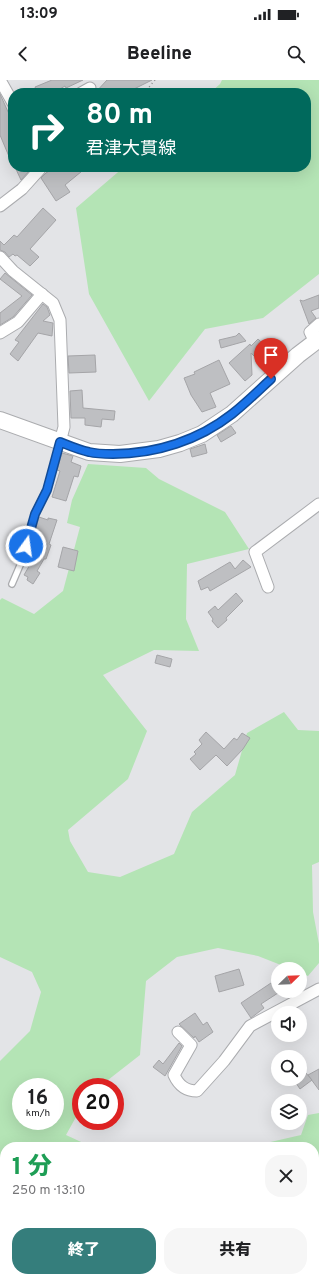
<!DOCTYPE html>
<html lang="ja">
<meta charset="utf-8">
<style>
:root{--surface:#fff;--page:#f6f6f6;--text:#202124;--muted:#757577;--accent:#357e7c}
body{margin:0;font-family:Overpass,"Noto Sans JP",sans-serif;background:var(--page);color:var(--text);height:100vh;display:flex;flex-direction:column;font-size:15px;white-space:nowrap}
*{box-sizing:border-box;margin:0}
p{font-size:13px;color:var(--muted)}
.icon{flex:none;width:22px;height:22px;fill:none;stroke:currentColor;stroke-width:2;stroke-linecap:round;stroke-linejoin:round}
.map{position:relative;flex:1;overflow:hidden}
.drawer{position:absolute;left:0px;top:1062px;width:319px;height:140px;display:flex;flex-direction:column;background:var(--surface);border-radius:16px 16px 0 0;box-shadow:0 4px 16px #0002}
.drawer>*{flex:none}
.hud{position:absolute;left:8px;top:8px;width:303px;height:84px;border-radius:16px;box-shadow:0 4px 16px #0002;background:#00695c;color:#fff;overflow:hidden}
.needle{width:26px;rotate:67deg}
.buttons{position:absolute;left:271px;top:882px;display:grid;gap:8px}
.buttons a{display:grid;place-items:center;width:36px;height:36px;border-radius:50%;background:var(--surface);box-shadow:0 4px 16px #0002;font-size:20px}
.speed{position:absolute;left:12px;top:998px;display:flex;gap:8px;font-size:20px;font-weight:700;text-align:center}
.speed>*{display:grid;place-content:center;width:52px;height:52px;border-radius:50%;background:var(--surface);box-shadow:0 4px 16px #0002;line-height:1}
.speed small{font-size:10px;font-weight:400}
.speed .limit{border:6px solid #d22;background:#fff;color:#111}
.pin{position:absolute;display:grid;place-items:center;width:34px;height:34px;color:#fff;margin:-41px -17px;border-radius:50% 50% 50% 0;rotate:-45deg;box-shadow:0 0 4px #0007}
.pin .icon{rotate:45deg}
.me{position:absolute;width:44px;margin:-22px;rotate:14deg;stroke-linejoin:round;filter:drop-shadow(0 0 3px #0008)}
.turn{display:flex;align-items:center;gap:14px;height:84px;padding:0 12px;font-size:18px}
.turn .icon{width:52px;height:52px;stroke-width:2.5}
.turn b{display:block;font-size:28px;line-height:34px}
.round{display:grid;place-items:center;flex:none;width:42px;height:42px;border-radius:16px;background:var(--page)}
.summary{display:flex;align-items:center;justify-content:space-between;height:68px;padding:0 12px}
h1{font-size:24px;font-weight:800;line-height:30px;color:#1e9e55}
.action{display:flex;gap:8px;margin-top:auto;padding:8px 12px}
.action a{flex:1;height:46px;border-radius:16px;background:var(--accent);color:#fff;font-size:16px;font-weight:800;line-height:46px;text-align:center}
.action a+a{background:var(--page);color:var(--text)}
.status{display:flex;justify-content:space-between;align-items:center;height:28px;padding:0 20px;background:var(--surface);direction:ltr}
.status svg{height:11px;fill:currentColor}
header{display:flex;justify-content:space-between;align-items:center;height:52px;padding:0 12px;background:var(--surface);font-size:18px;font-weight:800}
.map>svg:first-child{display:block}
</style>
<div class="status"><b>13:09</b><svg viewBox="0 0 49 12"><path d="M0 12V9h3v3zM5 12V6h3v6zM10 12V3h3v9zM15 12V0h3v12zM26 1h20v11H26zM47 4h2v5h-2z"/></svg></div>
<header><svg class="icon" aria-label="back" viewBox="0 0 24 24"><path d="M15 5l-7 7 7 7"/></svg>Beeline<svg class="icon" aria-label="search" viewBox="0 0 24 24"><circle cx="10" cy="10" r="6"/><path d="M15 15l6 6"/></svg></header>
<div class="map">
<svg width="319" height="1202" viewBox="0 0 319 1202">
<rect width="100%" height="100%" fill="#e3e4e7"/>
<g fill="#b4e4b5" fill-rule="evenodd">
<path d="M222,0H319V194L263,238L205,249L149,321L89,214L76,128L124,87H306V13H210L220,4Z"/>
<path d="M88,384L146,388L159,399L225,432L249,469L187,484L186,539L199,571L154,570L103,595L147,651L128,699L68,750L70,761L88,792L120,797L174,774L192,732L235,695L247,653L284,632L298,650L319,651V782L312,785L313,832L319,864V883L308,896L300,893V889H291L258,876L218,868L177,877L146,901L140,975L99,1007H81V1028L66,1055L92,1067H5V1197H87L84,1202H0V981L30,951L41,912L32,892L0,877V520L2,518L34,534L63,511L80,447L67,443L72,420ZM21,1007H55V1041H21Z"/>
<path d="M319,1033V1115L314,1113V1067H248L301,1055L308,1035Z"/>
<path d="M144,1197H269L272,1202H146Z"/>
</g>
<g fill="#bebfc2" stroke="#a5a5a8">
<path d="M52,0H83L66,8L65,6L53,13H37L35,7Z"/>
<path d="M107,0H152L126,13H95Z"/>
<path d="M0,14L9,34L13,32V86L0,55Z"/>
<path d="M15,87H28L30,90L21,100Z"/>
<path d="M55,87H87L65,105L70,112L56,121L41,98L46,93Z"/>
<path d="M43,128L56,140L30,169L39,177L30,186L17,175L15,176L13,174L9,177L5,172L0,170V161L4,165L14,155L17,157Z"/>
<path d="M5,193L32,215L13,237L0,245V233L22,216L0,199Z"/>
<path d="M319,215V228L311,231L316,238L309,244L300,220L303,221Z"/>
<path d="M43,224L47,227L50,235L43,241L53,243L52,256L38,253L18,281L10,274L19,262L15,260Z"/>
<path d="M239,253L246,261L221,268L219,260L236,256Z"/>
<path d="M258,259L273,273L262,284L251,273L252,295L245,301L229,283L250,264L251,266Z"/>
<path d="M95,275L96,292L69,293L68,276Z"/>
<path d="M219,280L230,304L210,313L216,327L202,332L191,315L184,298L195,294L194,292Z"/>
<path d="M82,310L83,328L115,331L114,340L102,339L101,347L85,345V338H71L70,311Z"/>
<path d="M231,346L236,353L221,362L217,355Z"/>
<path d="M205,364L207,373L192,377L190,369Z"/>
<path d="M62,373L73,376L71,382L81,386L78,397L74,396L66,421L52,417L60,391L57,390Z"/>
<path d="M39,437L48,440V438L57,440L49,464L51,465L46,479H44L37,491L40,493L33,504L27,500L28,497L24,495L35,476L29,474L34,459H33Z"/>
<path d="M63,467L78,471L74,491L58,487Z"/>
<path d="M243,480L251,487L210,511L208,507L201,510L198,501L230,482L235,489Z"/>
<path d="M236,513L243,521L226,538L227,540L218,548L212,541L213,539L208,532L215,526L218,530Z"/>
<path d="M157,575L172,579L170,587L155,583Z"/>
<path d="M206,652L224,669L234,658L237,660L242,653L250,658L243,669L227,686L216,675L200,690L190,679L196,674L194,672L202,664L199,660Z"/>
<path d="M239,889L244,905L219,912L215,896Z"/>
<path d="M271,903L278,913L261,924L264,928L251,938L241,923Z"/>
<path d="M195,933L203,945L207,942L213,952L199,962L195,956L194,958L179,944Z"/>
<path d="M179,963L182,966L165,996L153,987L159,980L163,984Z"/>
<path d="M319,989V1010L308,995Z"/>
<path d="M305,992L312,1000L300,1009L294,1000L296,999H300V996Z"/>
</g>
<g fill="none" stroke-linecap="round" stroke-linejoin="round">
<g stroke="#abacaf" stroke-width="8">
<path id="lane" d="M12,504L24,476L35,434L47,410L60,362"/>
</g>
<g stroke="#abacaf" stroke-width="13">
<g id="street">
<path d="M0,0L13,23"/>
<path d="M81,13L90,8"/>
<path d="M0,126L22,109L40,89V87"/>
<path d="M0,177L13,191L53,223L60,240L64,347L60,362"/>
<path d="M0,253L18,242L42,214"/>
<path d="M315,262L310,252L319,244"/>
<path d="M268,507L255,472L319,424"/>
<path d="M178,952L191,965L174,995C179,1006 186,1011 197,1011L224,981L250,946L319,909"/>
</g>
</g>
<g stroke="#abacaf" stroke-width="18">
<path id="secondary" d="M0,340L89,372L120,374L159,369L180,363L202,354L232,334L298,275L319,259"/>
</g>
<path stroke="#8e8f91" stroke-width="1.5" stroke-dasharray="1 3" stroke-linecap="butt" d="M144,13L155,0"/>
<use href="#lane" stroke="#fff" stroke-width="5.5"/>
<use href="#street" stroke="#fff" stroke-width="11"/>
<use href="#secondary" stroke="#fff" stroke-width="16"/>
</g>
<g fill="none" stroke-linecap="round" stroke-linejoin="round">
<g stroke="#114b97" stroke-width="10">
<path id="route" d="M26,466L35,434L47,410L60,362C70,366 79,370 89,372C97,374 105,374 113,374C156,374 199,360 232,334C246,323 258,311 271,299"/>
</g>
<use href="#route" stroke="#1a73e8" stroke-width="7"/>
</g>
</svg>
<div class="buttons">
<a><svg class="needle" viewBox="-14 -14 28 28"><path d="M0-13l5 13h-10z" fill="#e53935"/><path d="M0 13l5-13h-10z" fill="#757577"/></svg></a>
<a><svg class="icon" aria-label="sound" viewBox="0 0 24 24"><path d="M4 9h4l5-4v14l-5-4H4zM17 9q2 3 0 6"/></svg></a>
<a><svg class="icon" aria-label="search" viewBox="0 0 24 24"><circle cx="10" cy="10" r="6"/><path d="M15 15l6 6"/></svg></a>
<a><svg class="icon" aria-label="layers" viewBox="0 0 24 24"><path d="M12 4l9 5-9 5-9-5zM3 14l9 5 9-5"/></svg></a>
</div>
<div class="speed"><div>16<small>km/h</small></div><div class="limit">20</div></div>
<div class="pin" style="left:271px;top:299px;background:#d93025"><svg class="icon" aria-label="arrive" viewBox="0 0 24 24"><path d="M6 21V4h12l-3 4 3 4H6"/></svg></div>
<svg class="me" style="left:26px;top:466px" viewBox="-20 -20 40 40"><circle r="17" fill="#1a73e8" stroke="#fff" stroke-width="3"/><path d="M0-11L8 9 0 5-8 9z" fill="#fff"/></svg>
<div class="hud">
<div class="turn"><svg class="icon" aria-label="right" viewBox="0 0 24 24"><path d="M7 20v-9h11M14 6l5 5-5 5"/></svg><div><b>80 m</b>君津大貫線</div></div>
</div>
<section class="drawer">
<div class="summary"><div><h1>1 分</h1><p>250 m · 13:10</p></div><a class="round"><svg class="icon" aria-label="close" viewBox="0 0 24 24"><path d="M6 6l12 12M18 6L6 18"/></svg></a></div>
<div class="action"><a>終了</a><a>共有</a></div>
</section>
</div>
